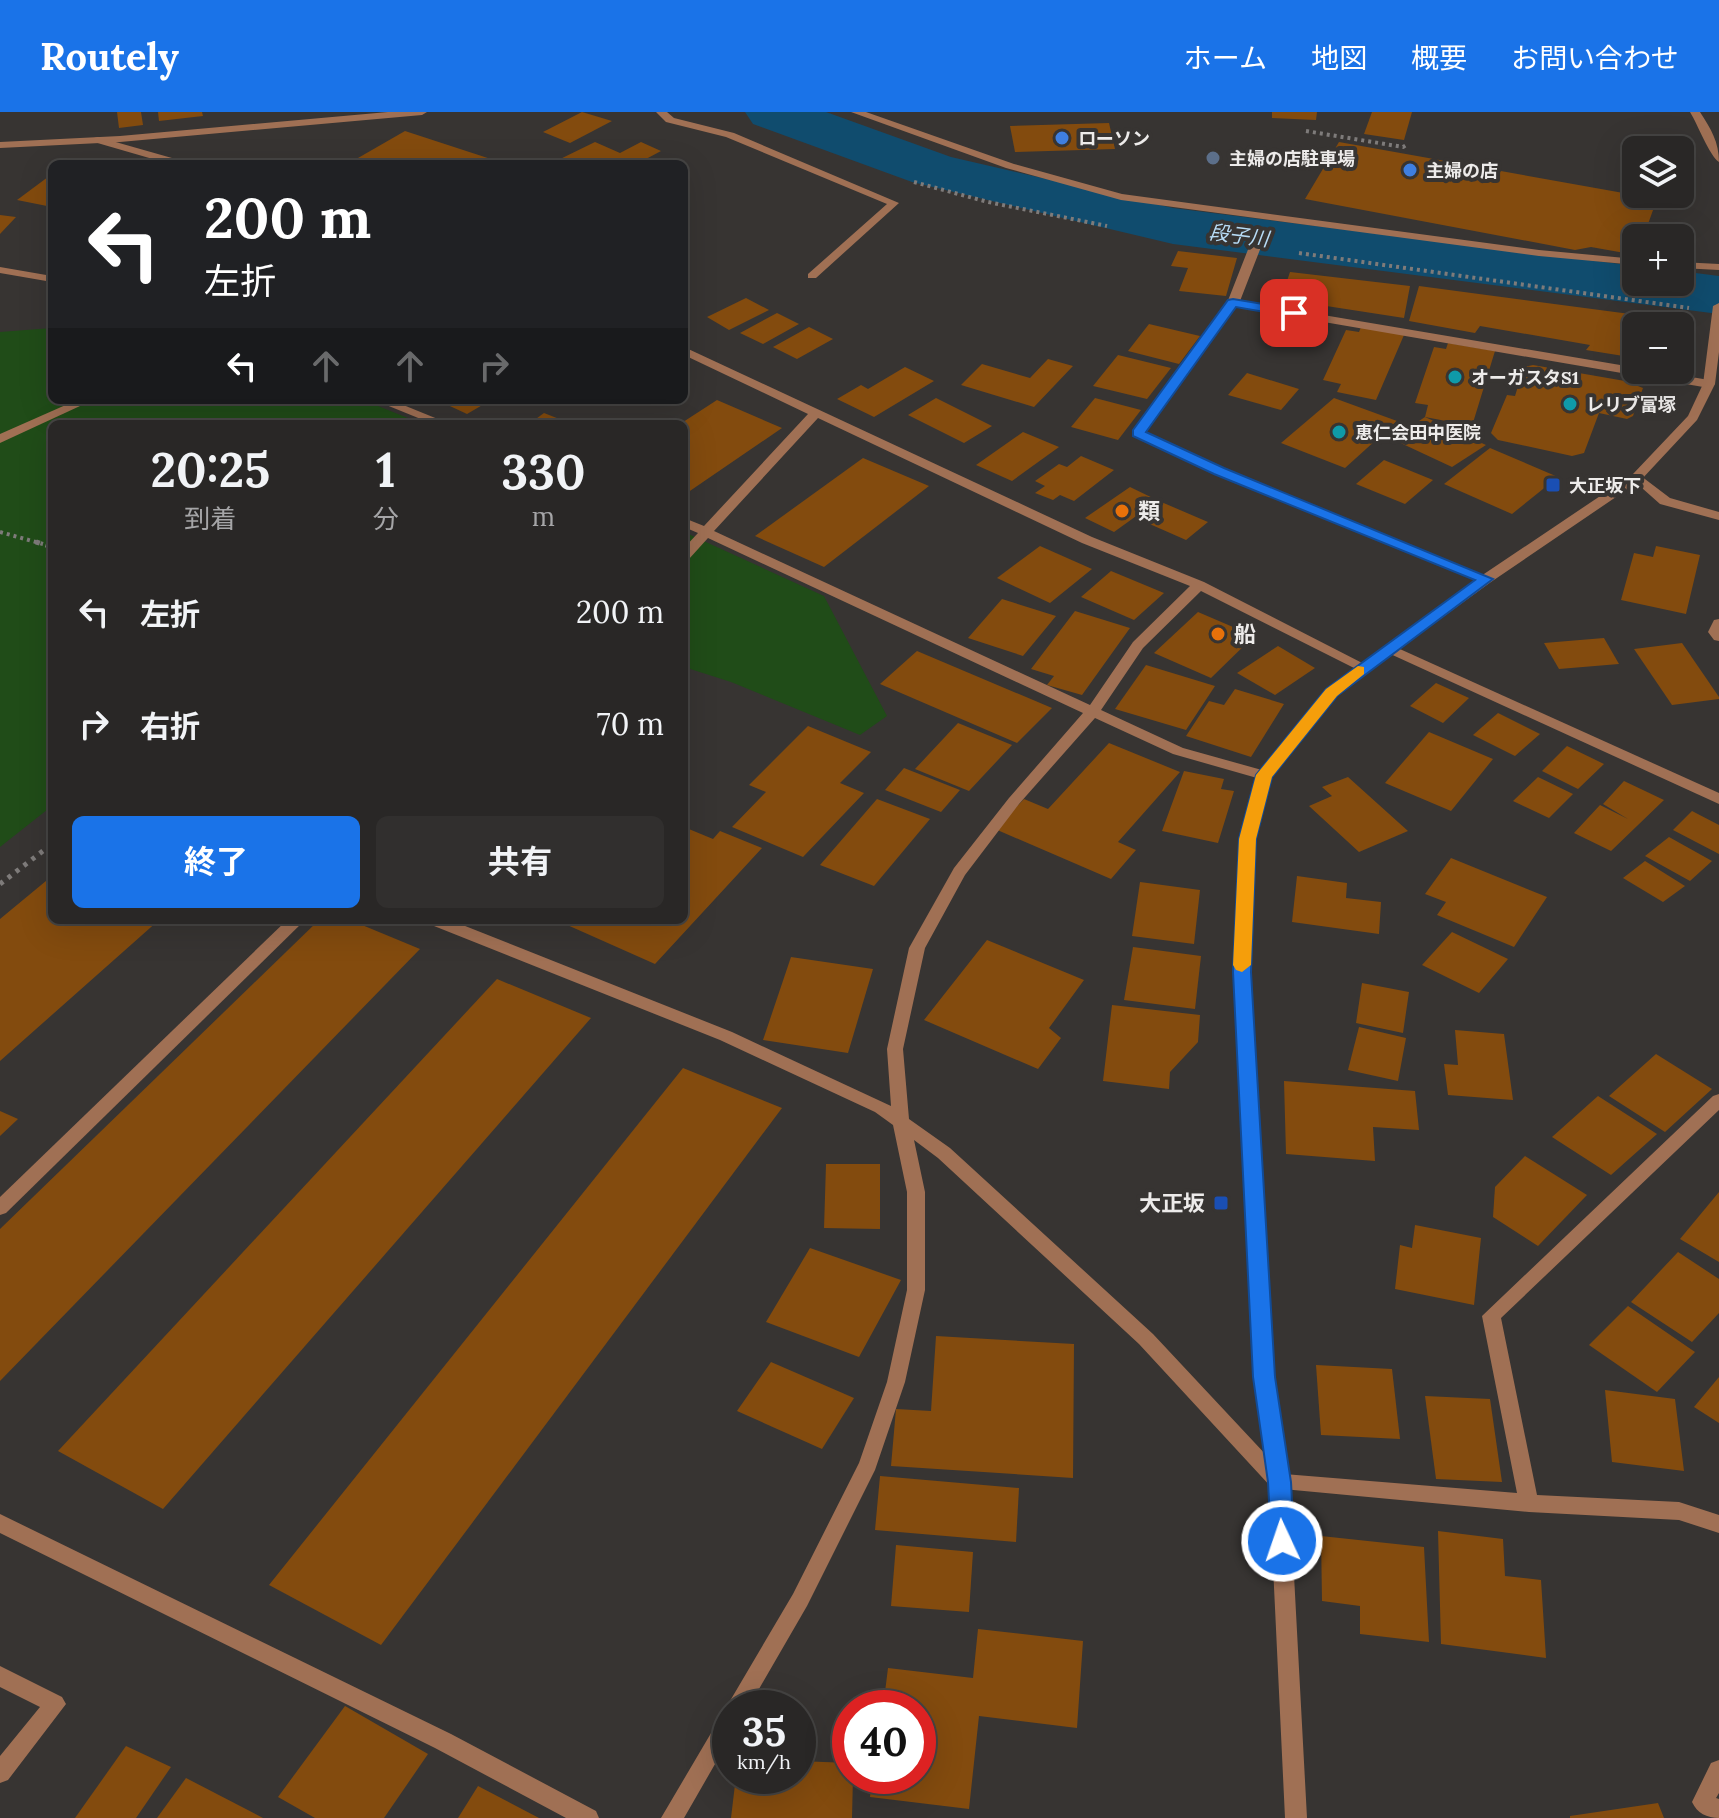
<!DOCTYPE html>
<html lang="ja">
<meta charset="utf-8">
<style>
:root{--surface:#292726;--page:#312f2e;--text:#f1f3f6;--muted:#a5a5a7;--line:#454443;--accent:#1a73e8}
body{margin:0;font-family:Lora,"Noto Sans JP",serif;background:var(--page);color:var(--text);height:100vh;display:flex;flex-direction:column;font-size:30px;white-space:nowrap}
*{box-sizing:border-box;margin:0}
p{font-size:26px;color:var(--muted)}
.icon{flex:none;width:44px;height:44px;fill:none;stroke:currentColor;stroke-width:2;stroke-linecap:round;stroke-linejoin:round}
.map{position:relative;flex:1;overflow:hidden}
.sheet{position:absolute;left:48px;top:308px;width:640px;height:504px;display:flex;flex-direction:column;background:var(--surface);border-radius:12px;box-shadow:0 8px 32px #0002,0 0 0 2px var(--line)}
.sheet>*{flex:none}
.top-card{position:absolute;left:48px;top:48px;width:640px;height:244px;border-radius:12px;box-shadow:0 8px 32px #0002,0 0 0 2px var(--line);background:#202124;color:#fff;overflow:hidden}
.controls{position:absolute;left:1622px;top:24px;display:grid;gap:16px}
.controls a{display:grid;place-items:center;width:72px;height:72px;border-radius:12px;background:var(--surface);box-shadow:0 8px 32px #0002,0 0 0 2px var(--line);font-size:40px}
.speed{position:absolute;left:712px;top:1578px;display:flex;gap:16px;font-size:40px;font-weight:700;text-align:center}
.speed>*{display:grid;place-content:center;width:104px;height:104px;border-radius:50%;background:var(--surface);box-shadow:0 8px 32px #0002,0 0 0 2px var(--line);line-height:1}
.speed small{font-size:20px;font-weight:400}
.speed .limit{border:12px solid #d22;background:#fff;color:#111}
.pin{position:absolute;display:grid;place-items:center;width:68px;height:68px;color:#fff;margin:-34px;border-radius:16px;box-shadow:0 4px 12px #0006}
.me{position:absolute;width:88px;margin:-44px;rotate:357deg;stroke-linejoin:round;filter:drop-shadow(0 0 6px #0008)}
.turn{display:flex;align-items:center;gap:28px;height:168px;padding:0 24px;font-size:36px}
.turn .icon{width:104px;height:104px;stroke-width:2.5}
.turn b{display:block;font-size:56px;line-height:68px}
.lanes{display:flex;align-items:center;height:76px;padding:0 24px;background:#0003;justify-content:center;gap:40px;direction:ltr}
.lanes .off{opacity:.35}
.eta{display:flex;justify-content:space-evenly;align-items:center;height:136px;text-align:center}
.eta b{font-size:48px;font-weight:700;line-height:56px}
.button{display:flex;gap:16px;margin-top:auto;padding:16px 24px}
.button a{flex:1;height:92px;border-radius:12px;background:var(--accent);color:#fff;font-size:32px;font-weight:700;line-height:92px;text-align:center}
.button a+a{background:var(--page);color:var(--text)}
ul{padding:0;list-style:none}
li{display:flex;align-items:center;gap:24px;height:112px;padding:0 24px}
li div{flex:1}
li b{display:block;font-size:30px}
li em{font-style:normal}
header{display:flex;align-items:center;gap:48px;box-sizing:border-box;height:112px;padding:0 40px;background:var(--accent);color:#fff}
header strong{font-size:38px}
nav{display:flex;gap:44px;margin-inline-start:auto;font-size:28px}
.map>svg:first-child{display:block}
</style>
<header>
<strong>Routely</strong>
<nav><a>ホーム</a><a>地図</a><a>概要</a><a>お問い合わせ</a></nav>
</header>
<div class="map">
<svg width="1719" height="1706" viewBox="0 0 1719 1706">
<rect width="100%" height="100%" fill="#373432"/>
<g fill="#204c18">
<path d="M52,216V288H363L423,312H52V694L0,735V220Z"/>
<path d="M684,420L824,484L887,604L860,623L731,570L684,555Z"/>
</g>
<g fill="none" stroke-linecap="round" stroke-linejoin="round">
<path fill="#104c6e" fill-rule="evenodd" d="M745,0H826L951,45L1173,96L1636,154V170H1680V159L1719,164V202L1173,132L912,70L753,12Z"/>
</g>
<g fill="#834b0e">
<path d="M117,0H141L143,13L119,16Z"/>
<path d="M158,0H202L203,4L159,9Z"/>
<path d="M582,0L612,9L570,31L543,20Z"/>
<path d="M1272,0H1317L1316,8L1272,6Z"/>
<path d="M1372,0H1412L1404,28L1364,22Z"/>
<path d="M1109,11L1115,37L1015,40L1010,14Z"/>
<path d="M405,19L503,51V52H376L358,46Z"/>
<path d="M595,30L620,41L641,30L661,39L646,47L658,52L554,50Z"/>
<path d="M1339,30L1657,87L1643,126H1636V143L1591,135L1575,138L1305,87Z"/>
<path d="M52,62V95L17,88Z"/>
<path d="M1680,72H1690L1691,89L1652,84L1680,82Z"/>
<path d="M0,103L16,105L0,122Z"/>
<path d="M1178,139L1237,146L1226,184L1179,179L1188,156L1171,154Z"/>
<path d="M1290,160L1410,174L1404,206L1281,187Z"/>
<path d="M1419,174L1683,209V253H1680V214H1636V246L1586,238L1590,233L1480,214L1475,221L1409,209Z"/>
<path d="M746,186L769,198L729,218L707,205Z"/>
<path d="M777,201L799,212L763,232L740,221Z"/>
<path d="M1149,212L1200,224L1179,252L1128,239Z"/>
<path d="M809,215L833,227L797,247L773,235Z"/>
<path d="M1361,215L1404,223L1376,288L1337,280L1341,272L1323,268L1346,218L1359,220Z"/>
<path d="M1448,231L1495,239L1472,314L1425,305L1428,293L1415,291L1434,235L1446,237Z"/>
<path d="M1118,243L1171,256L1147,287L1093,274Z"/>
<path d="M1048,247L1073,254L1034,295L961,273L982,252L1030,266Z"/>
<path d="M1533,253L1625,269L1643,276L1633,304L1627,307L1599,301L1584,341L1572,344L1498,328L1491,321L1507,283L1515,284L1524,255Z"/>
<path d="M905,255L934,269L874,305L837,287L861,273L868,277Z"/>
<path d="M1247,261L1299,277L1281,298L1228,283Z"/>
<path d="M936,286L992,314L964,331L908,303Z"/>
<path d="M1095,286L1141,298L1118,328L1071,315Z"/>
<path d="M1334,286L1397,309L1345,356L1281,331Z"/>
<path d="M437,288H491L467,302Z"/>
<path d="M717,288L782,316L684,383V312H680Z"/>
<path d="M544,301L572,312H529Z"/>
<path d="M1425,305L1486,333L1452,355L1392,327Z"/>
<path d="M1023,320L1059,335L1012,369L976,353Z"/>
<path d="M1490,336L1558,365L1512,402L1444,372Z"/>
<path d="M1081,344L1114,358L1074,389L1060,383L1053,388L1035,381L1045,374L1035,369L1059,352L1067,355Z"/>
<path d="M863,346L929,374L824,455L755,424Z"/>
<path d="M1384,348L1433,368L1405,392L1356,372Z"/>
<path d="M1130,375L1159,389L1208,410L1186,428L1136,406L1146,397L1114,420L1085,406Z"/>
<path d="M1040,434L1092,457L1050,491L997,466Z"/>
<path d="M1656,434L1700,443L1686,502L1621,488L1634,441L1653,445Z"/>
<path d="M1111,459L1164,481L1134,508L1081,485Z"/>
<path d="M1002,487L1056,504L1023,544L968,526Z"/>
<path d="M1075,499L1130,516L1082,583L1047,573L1054,564L1031,557Z"/>
<path d="M1198,500L1254,524L1211,566L1154,541Z"/>
<path d="M1604,526L1619,552L1559,557L1544,531Z"/>
<path d="M1682,531L1719,585V587L1672,593L1634,537Z"/>
<path d="M1278,534L1315,556L1275,583L1237,561Z"/>
<path d="M917,539L1052,596L1017,631L880,572Z"/>
<path d="M1146,553L1215,574L1186,618L1115,597Z"/>
<path d="M1436,571L1469,586L1443,611L1410,594Z"/>
<path d="M1235,577L1284,592L1251,645L1186,624L1209,589L1224,593Z"/>
<path d="M1498,601L1540,622L1515,644L1473,623Z"/>
<path d="M958,611L1012,633L969,679L915,657Z"/>
<path d="M808,614L871,640L840,671L864,681L803,745L732,715L766,680L749,673Z"/>
<path d="M1429,620L1493,647L1451,699L1385,671Z"/>
<path d="M1109,631L1180,660L1118,730L1136,738L1111,767L995,717L1024,687L1048,697Z"/>
<path d="M1567,634L1604,652L1578,677L1542,659Z"/>
<path d="M904,656L960,678L941,700L885,678Z"/>
<path d="M1184,659L1224,667L1221,677L1234,679L1218,731L1162,719Z"/>
<path d="M1348,665L1408,719L1359,740L1309,694L1332,684L1322,675Z"/>
<path d="M1538,665L1573,682L1549,706L1513,689Z"/>
<path d="M1624,669L1664,688L1611,739L1574,721L1600,693L1628,707L1603,692Z"/>
<path d="M877,687L930,707L874,774L820,753Z"/>
<path d="M1692,699L1719,713V742L1673,718Z"/>
<path d="M684,715L713,727L720,719L762,736L655,852L556,808H684Z"/>
<path d="M1669,725L1712,749L1690,769L1645,744Z"/>
<path d="M1451,746L1547,785L1514,835L1437,803L1446,790L1425,782Z"/>
<path d="M1645,749L1685,774L1663,790L1623,766Z"/>
<path d="M52,764V808H159L0,949V807Z"/>
<path d="M1297,764L1347,771L1346,786L1381,790L1379,822L1292,810Z"/>
<path d="M1140,770L1200,778L1194,832L1132,824Z"/>
<path d="M319,808H350L420,837L0,1269V1117Z"/>
<path d="M1452,820L1508,847L1479,881L1422,853Z"/>
<path d="M987,828L1084,868L1049,916L1061,926L1038,957L924,908Z"/>
<path d="M1133,835L1201,844L1195,897L1124,888Z"/>
<path d="M791,845L873,857L848,941L763,928Z"/>
<path d="M497,867L591,906L163,1397L58,1339Z"/>
<path d="M1362,871L1409,880L1403,921L1356,911Z"/>
<path d="M1112,893L1200,903L1198,930L1170,960L1169,977L1103,969Z"/>
<path d="M1359,915L1406,926L1398,969L1348,958Z"/>
<path d="M1455,918L1504,922L1513,988L1448,983L1444,952L1458,953Z"/>
<path d="M1656,942L1712,977L1665,1020L1609,984Z"/>
<path d="M683,956L782,996L381,1533L269,1473Z"/>
<path d="M1284,969L1415,979L1419,1018L1373,1015L1375,1049L1286,1042Z"/>
<path d="M1598,984L1657,1022L1611,1063L1552,1025Z"/>
<path d="M0,999L18,1007L0,1024Z"/>
<path d="M1525,1044L1587,1083L1538,1134L1493,1105L1495,1075Z"/>
<path d="M826,1052H880V1117L824,1116Z"/>
<path d="M1719,1080V1150L1680,1127Z"/>
<path d="M1415,1113L1481,1126L1474,1193L1395,1177L1400,1133L1412,1136Z"/>
<path d="M810,1136L901,1168L859,1245L766,1210Z"/>
<path d="M1678,1140L1719,1167V1201L1692,1230L1631,1190Z"/>
<path d="M1628,1194L1695,1240L1657,1280L1589,1233Z"/>
<path d="M936,1224L1074,1232L1073,1366L891,1354L896,1297L931,1299Z"/>
<path d="M771,1250L854,1286L822,1337L737,1299Z"/>
<path d="M1316,1253L1392,1257L1400,1327L1321,1323Z"/>
<path d="M1719,1265V1311L1694,1295Z"/>
<path d="M1605,1278L1675,1287L1684,1359L1612,1350Z"/>
<path d="M1425,1284L1490,1287L1502,1370L1436,1367Z"/>
<path d="M880,1364L1019,1376L1016,1430L875,1418Z"/>
<path d="M1438,1419L1503,1427L1505,1464L1541,1468L1546,1546L1441,1532Z"/>
<path d="M1321,1424L1424,1435L1429,1530L1360,1522V1494L1322,1489Z"/>
<path d="M896,1433L973,1440L969,1500L891,1494Z"/>
<path d="M978,1517L1083,1529L1077,1616L979,1604L969,1697L870,1685L873,1664H918V1596H883L888,1556L973,1566Z"/>
<path d="M345,1594L428,1642L384,1706H315L278,1685Z"/>
<path d="M126,1634L171,1655L136,1706H75Z"/>
<path d="M798,1649L850,1651V1664H853L852,1706H731L736,1664H798Z"/>
<path d="M186,1666L263,1706H157Z"/>
<path d="M478,1674L539,1706H458Z"/>
<path d="M1658,1691L1664,1706H1570V1704Z"/>
</g>
<g fill="none" stroke-linecap="round" stroke-linejoin="round">
<g stroke="#7e7b7a" stroke-width="4" stroke-dasharray="3 4" stroke-linecap="butt">
<path d="M1306,19L1403,35L1408,32"/>
<path d="M914,70L988,90L1107,114"/>
<path d="M1299,141L1689,196"/>
<path d="M0,420L43,432"/>
</g>
<g stroke="#7e7b7a" stroke-width="5" stroke-dasharray="4 6" stroke-linecap="butt">
<path d="M36,430L52,435"/>
<path d="M0,772L52,732"/>
</g>
<g fill="#a07054" fill-rule="evenodd">
<path d="M656,0H667L674,6L734,21L899,91L816,166H808V162L887,92L726,25L666,10Z"/>
<path d="M77,288H93L0,331V322Z"/>
<path d="M0,1554L62,1585L66,1592L8,1668L0,1671V1644L40,1595L0,1575Z"/>
</g>
<g fill="#a07054" fill-rule="evenodd">
<path d="M851,0H866L1014,52L1122,82L1539,138L1636,147V153L1539,144L1121,88L1006,56Z"/>
<path d="M98,25L186,50L187,52H170L94,30V26Z"/>
<path d="M1255,132L1261,135L1240,189L1709,268L1715,272L1709,276L1236,195L1145,320L1223,356L1493,467L1486,471L1481,470L1215,362L1132,321L1227,191L1249,135Z"/>
<path d="M1680,150L1719,152V158L1680,156Z"/>
<path d="M0,155L52,164V170L0,161Z"/>
<path d="M684,235L1092,425L1204,470L1370,555L1368,558H1358L1201,479L1143,536L1101,598L1183,636L1269,660L1271,663L1264,668L1173,642L1095,606L1019,692L965,763L925,836L903,937L909,1007L950,1036L1153,1222L1284,1362L1517,1381L1482,1204L1713,984L1719,982V998L1501,1206L1537,1383L1679,1390L1719,1403V1421L1679,1408L1529,1400L1272,1376L1139,1232L938,1046L914,1028L925,1080V1178L905,1270L875,1358L807,1494L748,1596H730V1626L684,1706H661L793,1482L859,1351L887,1270L907,1178V1080L893,1013L875,1000L720,928L429,812L427,808H450L732,920L891,994L887,937L909,836L954,756L1009,686L1083,601L708,426L689,447L684,448V436L698,421L684,415V406L704,414L808,302L684,243ZM818,306L1082,431L1190,474L1133,530L1090,593L714,419Z"/>
<path d="M374,288H391L450,312H433Z"/>
<path d="M1637,361L1670,386L1719,400V408L1660,392L1633,368L1631,365Z"/>
<path d="M1719,507V529L1714,528L1708,520L1714,508Z"/>
<path d="M1391,533L1719,681V692L1386,540L1384,537L1386,534Z"/>
<path d="M287,808H305L6,1101L0,1103V1085Z"/>
<path d="M0,1402L451,1622L596,1699L599,1706H566L435,1636L0,1421Z"/>
<path d="M1719,1648V1681L1716,1686L1719,1687V1706C1707,1706 1697,1701 1692,1690L1711,1651Z"/>
</g>
<g fill="#a07054" fill-rule="evenodd">
<path d="M388,0H427L422,3L120,30L0,36V30L120,24Z"/>
<path d="M1690,0H1700C1711,17 1719,30 1719,50C1709,43 1698,13 1690,0Z"/>
<path d="M1719,191V240L1715,272L1697,308L1641,368L1491,470L1336,583L1271,664L1256,727L1250,860L1273,1265L1289,1370L1307,1706H1285L1269,1370L1255,1265L1234,860L1240,727L1257,663L1326,577L1481,464L1633,362L1688,304L1703,272L1713,194Z"/>
</g>
</g>
<path fill="#1a73e8" stroke="#114b97" stroke-width="2" d="M1233,187L1294,197L1300,201L1294,205L1236,195L1146,320L1224,356L1493,467L1337,584L1272,665L1256,727L1251,860L1275,1265L1291,1370L1294,1429L1290,1436L1282,1439L1274,1436L1271,1429L1268,1370L1253,1265L1233,860L1239,727L1256,663L1326,577L1475,468L1214,362L1133,324V318L1228,188Z"/>
<path fill="#f59e0b" d="M1358,554L1364,555V562L1337,584L1272,665L1256,727L1251,853L1242,860L1236,858L1233,853L1239,727L1256,663L1326,577Z"/>
<g fill="#3f7fe0" stroke="#373432" stroke-width="3">
<circle cx="1062" cy="26" r="8"/>
<circle cx="1410" cy="58" r="8"/>
</g>
<circle fill="#5c6f8a" stroke="#373432" stroke-width="3" cx="1213" cy="46" r="8"/>
<g fill="#0f9aa8" stroke="#373432" stroke-width="3">
<circle cx="1455" cy="265" r="8"/>
<circle cx="1570" cy="292" r="8"/>
<circle cx="1339" cy="320" r="8"/>
</g>
<g fill="#1a4fb4" stroke="#373432" stroke-width="3">
<rect x="1545" y="365" width="16" height="16" rx="4"/>
<rect x="1213" y="1083" width="16" height="16" rx="4"/>
</g>
<g fill="#e8710a" stroke="#373432" stroke-width="3">
<circle cx="1122" cy="399" r="8"/>
<circle cx="1218" cy="522" r="8"/>
</g>
<g text-anchor="middle" dominant-baseline="central" stroke-width="8" stroke-linejoin="round" paint-order="stroke">
<g font-size="18" font-weight="bold" fill="#edebea" stroke="#373432" text-anchor="start">
<text x="1078" y="26">ローソン</text>
<text x="1229" y="46">主婦の店駐車場</text>
<text x="1426" y="58">主婦の店</text>
<text x="1471" y="265">オーガスタS1</text>
<text x="1586" y="292">レリブ富塚</text>
<text x="1355" y="320">恵仁会田中医院</text>
<text x="1569" y="373">大正坂下</text>
</g>
<g font-size="20" font-style="italic" fill="#b8dcf6" stroke="#373432">
<text transform="translate(1239 123) rotate(7)">段子川</text>
</g>
<g font-size="22" font-weight="bold" fill="#edebea" stroke="#373432" text-anchor="start">
<text x="1138" y="399">類</text>
<text x="1234" y="522">船</text>
<text x="1205" y="1091" text-anchor="end">大正坂</text>
</g>
</g>
</svg>
<div class="controls">
<a><svg class="icon" aria-label="layers" viewBox="0 0 24 24"><path d="M12 4l9 5-9 5-9-5zM3 14l9 5 9-5"/></svg></a>
<a>+</a>
<a>−</a>
</div>
<div class="speed"><div>35<small>km/h</small></div><div class="limit">40</div></div>
<div class="pin" style="left:1294px;top:201px;background:#d93025"><svg class="icon" aria-label="arrive" viewBox="0 0 24 24"><path d="M6 21V4h12l-3 4 3 4H6"/></svg></div>
<svg class="me" style="left:1282px;top:1429px" viewBox="-20 -20 40 40"><circle r="17" fill="#1a73e8" stroke="#fff" stroke-width="3"/><path d="M0-11L8 9 0 5-8 9z" fill="#fff"/></svg>
<div class="top-card">
<div class="turn"><svg class="icon" aria-label="left" viewBox="0 0 24 24"><path d="M17 20v-9H6M10 6l-5 5 5 5"/></svg><div><b>200 m</b>左折</div></div>
<div class="lanes"><svg class="icon" aria-label="left" viewBox="0 0 24 24"><path d="M17 20v-9H6M10 6l-5 5 5 5"/></svg><svg class="icon off" aria-label="ahead" viewBox="0 0 24 24"><path d="M12 20V5M6 11l6-6 6 6"/></svg><svg class="icon off" aria-label="ahead" viewBox="0 0 24 24"><path d="M12 20V5M6 11l6-6 6 6"/></svg><svg class="icon off" aria-label="right" viewBox="0 0 24 24"><path d="M7 20v-9h11M14 6l5 5-5 5"/></svg></div>
</div>
<section class="sheet">
<div class="eta">
<div><b>20:25</b><p>到着</p></div>
<div><b>1</b><p>分</p></div>
<div><b>330</b><p>m</p></div>
</div>
<ul>
<li><svg class="icon" aria-label="left" viewBox="0 0 24 24"><path d="M17 20v-9H6M10 6l-5 5 5 5"/></svg><div><b>左折</b></div><em>200 m</em></li>
<li><svg class="icon" aria-label="right" viewBox="0 0 24 24"><path d="M7 20v-9h11M14 6l5 5-5 5"/></svg><div><b>右折</b></div><em>70 m</em></li>
</ul>
<div class="button"><a>終了</a><a>共有</a></div>
</section>
</div>
